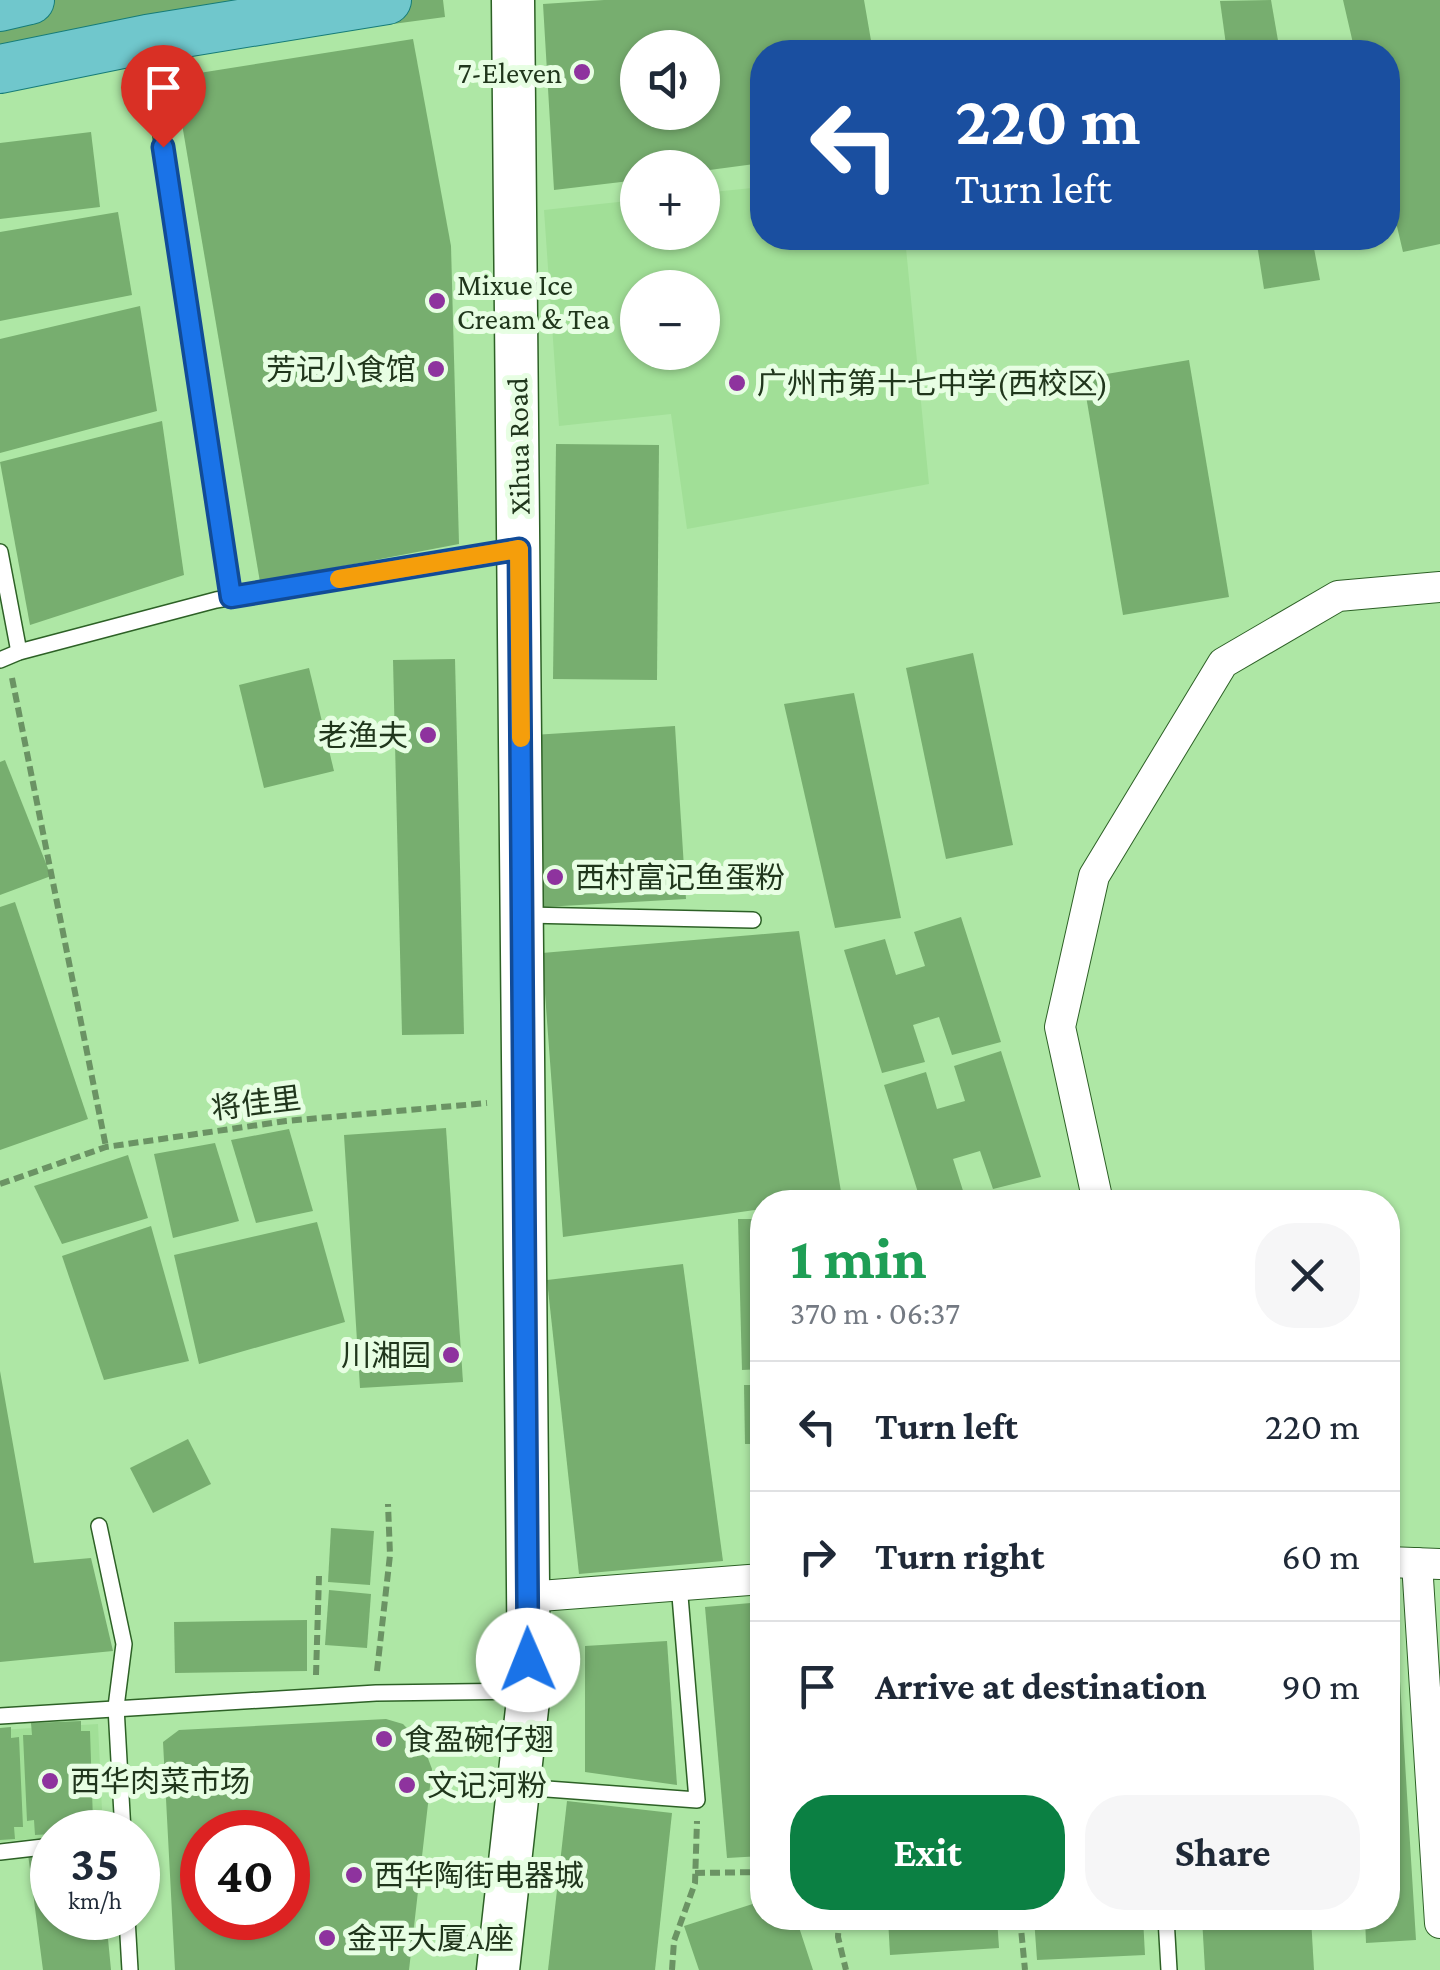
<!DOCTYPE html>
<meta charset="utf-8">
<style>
:root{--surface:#fff;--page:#f6f6f7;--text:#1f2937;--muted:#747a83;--line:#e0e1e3;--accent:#0b8043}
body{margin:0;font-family:"Crimson Pro","Noto Sans SC",serif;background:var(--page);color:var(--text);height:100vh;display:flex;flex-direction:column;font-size:38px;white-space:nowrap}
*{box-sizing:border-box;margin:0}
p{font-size:32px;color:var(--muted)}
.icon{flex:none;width:55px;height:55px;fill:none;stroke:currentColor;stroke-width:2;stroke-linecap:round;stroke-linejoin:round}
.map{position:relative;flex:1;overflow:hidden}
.details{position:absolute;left:750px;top:1190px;width:650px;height:740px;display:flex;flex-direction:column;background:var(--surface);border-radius:40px;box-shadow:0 2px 8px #0004}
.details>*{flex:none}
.guide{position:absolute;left:750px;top:40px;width:650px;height:210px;border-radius:40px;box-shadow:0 2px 8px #0004;background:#1a4fa0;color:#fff;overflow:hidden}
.controls{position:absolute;left:620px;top:30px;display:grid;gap:20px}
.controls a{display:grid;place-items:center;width:100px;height:100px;border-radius:50%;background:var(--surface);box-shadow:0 2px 8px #0004;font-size:50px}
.speed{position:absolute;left:30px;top:1810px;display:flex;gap:20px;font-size:50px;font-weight:700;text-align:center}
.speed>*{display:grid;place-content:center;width:130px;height:130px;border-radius:50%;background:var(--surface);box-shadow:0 2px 8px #0004;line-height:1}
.speed small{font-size:25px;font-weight:400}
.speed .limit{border:15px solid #d22;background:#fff;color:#111}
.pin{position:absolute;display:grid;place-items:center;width:85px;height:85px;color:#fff;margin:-102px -42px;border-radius:50% 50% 50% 0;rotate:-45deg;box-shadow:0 0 10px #0007}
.pin .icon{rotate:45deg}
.me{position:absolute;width:110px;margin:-55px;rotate:359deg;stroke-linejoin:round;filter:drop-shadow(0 0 8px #0008)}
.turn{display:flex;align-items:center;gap:35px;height:210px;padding:0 40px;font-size:45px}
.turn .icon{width:130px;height:130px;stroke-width:2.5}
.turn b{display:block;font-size:70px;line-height:85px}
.round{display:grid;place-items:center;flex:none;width:105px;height:105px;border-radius:40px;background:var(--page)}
.summary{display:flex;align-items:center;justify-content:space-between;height:170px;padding:0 40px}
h1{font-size:60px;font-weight:700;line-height:75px;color:#1e9e55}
.cta{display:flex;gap:20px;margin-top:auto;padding:20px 40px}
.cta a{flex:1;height:115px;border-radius:40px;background:var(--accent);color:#fff;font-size:40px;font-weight:700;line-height:115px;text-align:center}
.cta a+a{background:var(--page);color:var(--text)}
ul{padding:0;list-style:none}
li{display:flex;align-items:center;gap:30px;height:130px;padding:0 40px;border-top:2px solid var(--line)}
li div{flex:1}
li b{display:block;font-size:38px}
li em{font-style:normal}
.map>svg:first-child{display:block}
</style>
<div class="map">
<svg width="1440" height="1970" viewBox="0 0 1440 1970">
<rect width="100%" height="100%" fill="#aee7a5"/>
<g fill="#a1df97" fill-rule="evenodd">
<path d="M762,187V238H905L929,484L687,529L671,414L559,426L544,210L637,200L638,232H702L703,193ZM638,288H702V352H638Z"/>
<path d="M98,1724L103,1832H52V1837L0,1842V1730Z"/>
</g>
<g fill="#77ae6f" fill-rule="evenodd">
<path d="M0,0H443L445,17L281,39L58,79L0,94Z"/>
<path d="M604,0H864L873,52H762V163L702,171V168H638V180L554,190L543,4ZM638,48H702V112H638Z"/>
<path d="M1271,0L1280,52H1227L1220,1Z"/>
<path d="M1343,0H1440V244L1403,252L1388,188V52H1355Z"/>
<path d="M413,39L451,246L459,544L260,582L174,77Z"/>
<path d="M91,132L100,207L0,219V143Z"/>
<path d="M118,212L132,295L0,321V232Z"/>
<path d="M1256,238H1312L1320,280L1264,289Z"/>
<path d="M140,306L157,411L0,453V339Z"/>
<path d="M1189,360L1229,597L1123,615L1083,378Z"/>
<path d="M162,421L184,575L30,625L0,462Z"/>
<path d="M556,444L659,445L657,680L553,679Z"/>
<path d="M973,653L1013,845L946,859L906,668Z"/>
<path d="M455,659L464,1034L402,1035L393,660Z"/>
<path d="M309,668L334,771L264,788L239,685Z"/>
<path d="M854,693L901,918L835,928L784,704Z"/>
<path d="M675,726L686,899L544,907L533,735Z"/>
<path d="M5,760L51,876L0,895V762Z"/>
<path d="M15,902L88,1119L0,1150V907Z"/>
<path d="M961,917L1001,1042L952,1055L939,1017L913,1025L925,1062L882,1073L844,950L885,939L896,975L925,966L914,932Z"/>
<path d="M799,931L842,1198L808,1202H762V1209L563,1237L542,953Z"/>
<path d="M1001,1051L1041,1177L993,1189L980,1151L953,1159L965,1197L941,1202H921L884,1085L926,1072L937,1109L965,1101L954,1066Z"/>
<path d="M446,1128L463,1382L360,1388L344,1135Z"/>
<path d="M289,1129L313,1211L256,1223L231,1140Z"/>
<path d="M215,1143L239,1221L173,1238L154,1154Z"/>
<path d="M128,1155L148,1218L62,1244L34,1186Z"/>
<path d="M738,1219H762V1369L742,1370Z"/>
<path d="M317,1222L345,1322L199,1364L174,1255Z"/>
<path d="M151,1226L189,1361L104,1380L62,1256Z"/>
<path d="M683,1264L723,1561L579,1574L547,1280Z"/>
<path d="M0,1371L34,1563L91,1558L113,1651L0,1662Z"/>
<path d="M744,1385H762V1444H745Z"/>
<path d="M188,1439L211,1484L153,1513L130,1468Z"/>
<path d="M331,1528L374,1531L370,1585L328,1582Z"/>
<path d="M1388,1584H1394L1416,1940L1366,1943L1365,1918H1388Z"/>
<path d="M329,1590L371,1594L367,1648L325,1645Z"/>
<path d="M762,1602V1856L727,1858L705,1607Z"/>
<path d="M307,1620V1671L175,1673L174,1622Z"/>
<path d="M667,1641L677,1785L585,1772V1646Z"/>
<path d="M386,1719L403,1724L423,1745L432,1769L409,1970H175L163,1742L179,1730ZM202,1832H288V1918H202Z"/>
<path d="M81,1721V1731H90L93,1821H84L85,1832L35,1835L34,1820L27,1821L23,1735H32L31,1723Z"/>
<path d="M11,1727V1738L19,1737L23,1827H14L15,1839L0,1840V1728Z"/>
<path d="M567,1801L672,1813L655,1970H548Z"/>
<path d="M52,1853V1918H106L111,1970H43L28,1854Z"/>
<path d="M762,1901V1918H796L813,1970H699L684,1926Z"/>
<path d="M888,1918H997L999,1948L890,1955Z"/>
<path d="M1034,1918H1143L1145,1955L1037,1960Z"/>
<path d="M1202,1918H1311L1314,1970H1205Z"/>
</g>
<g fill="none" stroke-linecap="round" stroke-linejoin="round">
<g stroke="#2d6126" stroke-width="18">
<g id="lane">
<path d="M147,43L231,597"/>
<path d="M0,552L19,652"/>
<path d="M0,660L19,652L216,600L513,550"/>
<path d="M526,915L753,920"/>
<path d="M99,1526L124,1644L116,1707L123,1832"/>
<path d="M0,1716L376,1693L525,1691"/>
<path d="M520,1787L697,1800L679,1584"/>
<path d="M0,1852L52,1846"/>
<path d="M127,1918L130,1970"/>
<path d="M1166,1918L1169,1970"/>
</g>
</g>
<g stroke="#2d6126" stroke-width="32">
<g id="street">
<path d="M1098,1202L1060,1027L1094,876L1223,663L1338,596L1440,587"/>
<path d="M1388,1562L1440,1564"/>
<path d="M1417,1563L1440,1923"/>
<path d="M527,1597L762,1579"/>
</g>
</g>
<g stroke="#2d6126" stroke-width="45">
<path id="secondary" d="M498,1970L529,1691L513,0"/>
</g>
<g stroke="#167c78" stroke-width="50">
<g id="primary">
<path d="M0,7L30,0"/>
<path d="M0,69L147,39L387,0"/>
</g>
</g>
<g stroke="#6b9364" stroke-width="6" stroke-dasharray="10 5" stroke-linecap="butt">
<path d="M12,678L106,1147"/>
<path d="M0,1184L106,1147L286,1121L487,1103"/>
<path d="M377,1671L390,1555L388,1504"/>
<path d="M316,1675L319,1576"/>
<path d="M695,1873L762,1872"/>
<path d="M839,1918L838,1937L846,1970"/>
<path d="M1020,1918L1025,1970"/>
<path d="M672,1970L674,1941L695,1883L697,1821"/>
</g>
<use href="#lane" stroke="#fff" stroke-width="15"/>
<use href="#street" stroke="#fff" stroke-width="30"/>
<use href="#secondary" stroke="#fff" stroke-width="42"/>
<use href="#primary" stroke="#70c7cc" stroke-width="48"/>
</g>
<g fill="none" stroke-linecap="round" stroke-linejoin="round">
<g stroke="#114b97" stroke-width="25">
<path id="route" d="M163,147L231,597L519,549L528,1660"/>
</g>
<use href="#route" stroke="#1a73e8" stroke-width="18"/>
<path stroke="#f59e0b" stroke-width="18" d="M339,579L519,549L521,738"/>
</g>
<g fill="#8e339e" stroke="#e7fee3" stroke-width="4">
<circle cx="582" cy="72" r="10"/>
<circle cx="437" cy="301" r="10"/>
<circle cx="436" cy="369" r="10"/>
<circle cx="737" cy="383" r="10"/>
<circle cx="428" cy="735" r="10"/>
<circle cx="555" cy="877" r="10"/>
<circle cx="451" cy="1355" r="10"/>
<circle cx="384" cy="1739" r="10"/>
<circle cx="50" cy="1781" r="10"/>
<circle cx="407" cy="1785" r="10"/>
<circle cx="354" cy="1875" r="10"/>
<circle cx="327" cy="1938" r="10"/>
</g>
<g text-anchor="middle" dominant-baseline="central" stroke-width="10" stroke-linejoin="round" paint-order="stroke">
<g font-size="30" fill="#20361c" stroke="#e7fee3" text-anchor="start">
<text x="562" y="72" text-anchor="end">7-Eleven</text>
<text x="457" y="284">Mixue Ice<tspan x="457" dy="34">Cream &amp; Tea</tspan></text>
<text x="416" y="369" text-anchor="end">芳记小食馆</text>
<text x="757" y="383">广州市第十七中学(西校区)</text>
<text x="408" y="735" text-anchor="end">老渔夫</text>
<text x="575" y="877">西村富记鱼蛋粉</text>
<text x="431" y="1355" text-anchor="end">川湘园</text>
<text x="404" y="1739">食盈碗仔翅</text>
<text x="70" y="1781">西华肉菜市场</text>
<text x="427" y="1785">文记河粉</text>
<text x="374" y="1875">西华陶街电器城</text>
<text x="347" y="1938">金平大厦A座</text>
</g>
<g font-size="30" fill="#20361c" stroke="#e7fee3">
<text transform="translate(518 446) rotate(-91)">Xihua Road</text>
<text transform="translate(256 1103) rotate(-7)">将佳里</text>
</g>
</g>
</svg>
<div class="controls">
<a><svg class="icon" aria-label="sound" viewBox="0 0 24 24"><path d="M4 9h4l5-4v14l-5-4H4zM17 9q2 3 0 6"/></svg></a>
<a>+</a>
<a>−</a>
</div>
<div class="speed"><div>35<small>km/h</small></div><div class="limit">40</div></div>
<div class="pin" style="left:163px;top:147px;background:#d93025"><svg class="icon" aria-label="arrive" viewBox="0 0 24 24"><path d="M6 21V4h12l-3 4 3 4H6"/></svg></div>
<svg class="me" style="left:528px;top:1660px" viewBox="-20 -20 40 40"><circle r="19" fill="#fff"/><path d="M0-13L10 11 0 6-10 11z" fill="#1a73e8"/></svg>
<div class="guide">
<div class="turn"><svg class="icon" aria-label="left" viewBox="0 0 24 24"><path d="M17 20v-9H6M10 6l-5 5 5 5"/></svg><div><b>220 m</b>Turn left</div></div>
</div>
<section class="details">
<div class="summary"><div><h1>1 min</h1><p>370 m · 06:37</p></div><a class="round"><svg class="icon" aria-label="close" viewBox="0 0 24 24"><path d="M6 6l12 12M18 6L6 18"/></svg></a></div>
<ul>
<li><svg class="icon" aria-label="left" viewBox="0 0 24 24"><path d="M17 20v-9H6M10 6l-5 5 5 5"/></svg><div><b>Turn left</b></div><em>220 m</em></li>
<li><svg class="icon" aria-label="right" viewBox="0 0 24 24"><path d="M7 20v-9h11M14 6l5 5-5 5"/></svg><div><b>Turn right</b></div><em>60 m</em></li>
<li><svg class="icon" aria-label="arrive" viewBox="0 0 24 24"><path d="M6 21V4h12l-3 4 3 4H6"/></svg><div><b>Arrive at destination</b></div><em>90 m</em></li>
</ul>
<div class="cta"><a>Exit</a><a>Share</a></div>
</section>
</div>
